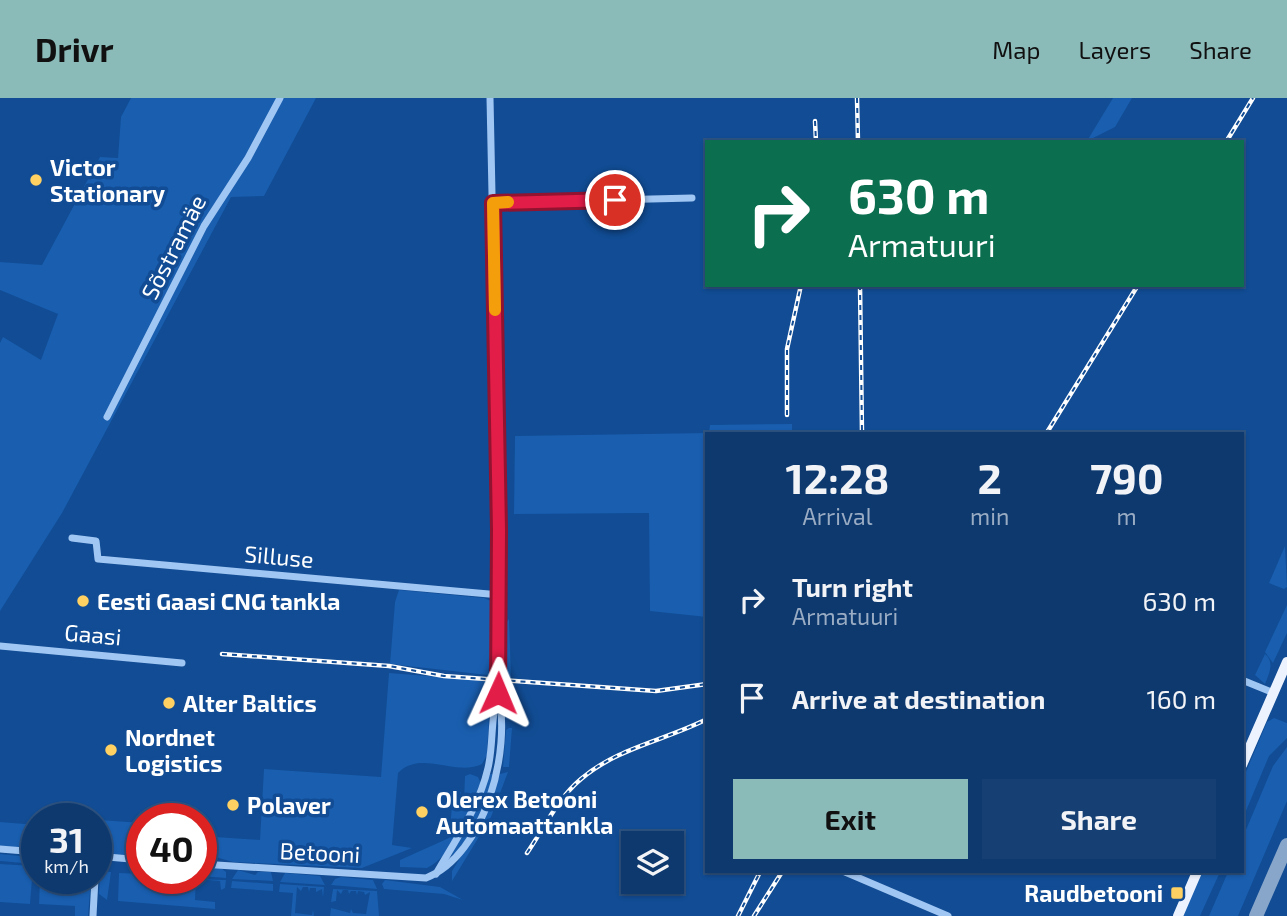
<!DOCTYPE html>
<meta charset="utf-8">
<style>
:root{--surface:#0d396f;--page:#164074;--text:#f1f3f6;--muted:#9aacc3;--line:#2d5382;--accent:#8bbbb9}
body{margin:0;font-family:"Exo 2",sans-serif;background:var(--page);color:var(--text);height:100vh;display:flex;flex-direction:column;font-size:26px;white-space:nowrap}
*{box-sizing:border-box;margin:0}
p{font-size:23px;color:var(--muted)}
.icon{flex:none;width:38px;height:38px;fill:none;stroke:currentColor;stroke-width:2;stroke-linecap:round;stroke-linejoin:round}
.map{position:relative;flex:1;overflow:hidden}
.panel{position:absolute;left:705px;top:334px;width:539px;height:441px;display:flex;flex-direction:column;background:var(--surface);border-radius:0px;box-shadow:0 2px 5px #0004,0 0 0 2px var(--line)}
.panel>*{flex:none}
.banner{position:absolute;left:705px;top:42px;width:539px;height:147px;border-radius:0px;box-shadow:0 2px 5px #0004,0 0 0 2px var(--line);background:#0b6e4f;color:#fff;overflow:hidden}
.fabs{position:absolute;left:621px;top:733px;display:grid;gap:14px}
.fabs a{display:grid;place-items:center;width:63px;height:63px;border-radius:0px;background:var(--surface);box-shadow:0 2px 5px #0004,0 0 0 2px var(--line);font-size:35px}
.speed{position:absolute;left:21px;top:705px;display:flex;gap:14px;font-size:35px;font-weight:700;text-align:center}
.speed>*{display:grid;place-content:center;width:91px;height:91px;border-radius:50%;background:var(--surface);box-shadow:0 2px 5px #0004,0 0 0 2px var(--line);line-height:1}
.speed small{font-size:18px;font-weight:400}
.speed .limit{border:10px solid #d22;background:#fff;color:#111}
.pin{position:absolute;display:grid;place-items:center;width:60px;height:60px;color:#fff;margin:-30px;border:4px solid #fff;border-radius:50%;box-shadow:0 2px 7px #0007}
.me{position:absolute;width:77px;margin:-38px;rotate:1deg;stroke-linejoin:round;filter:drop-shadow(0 0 5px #0008)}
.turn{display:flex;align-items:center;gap:24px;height:147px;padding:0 28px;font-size:32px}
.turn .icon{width:91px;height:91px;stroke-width:2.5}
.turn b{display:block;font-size:49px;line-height:60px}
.eta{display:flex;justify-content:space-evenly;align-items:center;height:119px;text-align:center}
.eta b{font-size:42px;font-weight:700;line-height:49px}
.primary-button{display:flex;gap:14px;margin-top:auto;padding:14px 28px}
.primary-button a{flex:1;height:80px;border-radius:0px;background:var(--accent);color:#111;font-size:28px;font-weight:700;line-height:80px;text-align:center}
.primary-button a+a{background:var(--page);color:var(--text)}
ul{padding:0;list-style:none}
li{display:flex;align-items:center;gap:21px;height:98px;padding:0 28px}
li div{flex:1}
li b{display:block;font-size:26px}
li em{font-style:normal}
header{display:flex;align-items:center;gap:42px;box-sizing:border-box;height:98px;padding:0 35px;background:var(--accent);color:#111}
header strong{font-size:33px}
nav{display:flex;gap:38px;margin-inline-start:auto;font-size:24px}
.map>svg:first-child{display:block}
</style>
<header>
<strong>Drivr</strong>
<nav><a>Map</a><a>Layers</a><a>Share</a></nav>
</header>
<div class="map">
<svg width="1287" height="818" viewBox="0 0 1287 818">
<rect width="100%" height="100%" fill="#114c94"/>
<g fill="#195eaf">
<path d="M131,0H316L264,98L231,99L62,415L0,513V245L3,239L41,262L58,216L0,192V164L42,167L100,59L118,60L121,19Z"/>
<path d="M1113,0H1132L1115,29L1087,43Z"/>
<path d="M792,326V336H707V519L650,513L649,415L514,416L515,338L709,335L710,327Z"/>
<path d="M1285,448L1287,489L1284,491L1269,485Z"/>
<path d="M399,492L484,500L491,503L495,522L488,577L390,566L395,504Z"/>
<path d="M1287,507V535L1273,565L1265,554Z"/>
<path d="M509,521L511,580L504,579L503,528Z"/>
<path d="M1265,556C1275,564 1269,576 1265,586L1255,577Z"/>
<path d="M389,575L491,583L487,657L482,666C456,679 420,651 398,675L392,747L412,750L362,770L233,764L212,758L201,761V738L260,742L264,671L381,679Z"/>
<path d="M1274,620L1287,625V640L1269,658L1243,720V681L1267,624Z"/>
<path d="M509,630H512L509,669H503L506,632Z"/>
<path d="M1287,649V703L1238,818H1209L1228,774H1242L1243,739L1273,668Z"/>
<path d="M508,674L491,719L452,783V773L479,729L500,676Z"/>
<path d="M470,676L478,679L481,686C469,712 454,757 427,770L400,769V762L449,740L453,697L461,694L460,700L464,701L465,678Z"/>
<path d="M490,676H493C490,697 468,747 451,758L476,712Z"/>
<path d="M100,722L142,725V758L96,755V724Z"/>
<path d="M0,724L37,727V751L0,748Z"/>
<path d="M0,756L30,759L35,766L0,763Z"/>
<path d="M0,766L33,768L30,806L0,804Z"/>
<path d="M201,769L221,770L226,774V780L201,778Z"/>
<path d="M238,772L255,777L258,774H271L273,783L232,781Z"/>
<path d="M100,773L111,774L107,802L99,796Z"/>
<path d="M1202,774H1220L1200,818H1183Z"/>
<path d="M119,775L142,776V780L226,782L225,790L221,792L220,783L196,781L195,802L215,804V811L118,803Z"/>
<path d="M285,775L320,778L325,787L280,784Z"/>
<path d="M341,779L373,782L377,791L331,787L335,781Z"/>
<path d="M40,781H91L88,818H75V808L39,806Z"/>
<path d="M385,782L440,789L463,802L444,796L384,791L382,786Z"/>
<path d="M232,783L273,786V793L231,790Z"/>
<path d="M280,786L324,789L323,800L322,791L316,794V790H310L309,794L308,789H303L301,793L297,789L295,815L312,817L313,812L314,818H291L293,795L279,794Z"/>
<path d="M333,791L377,793L379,818H330L331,810L350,815L351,811L353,815L366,816L370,794L365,797L364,794L358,793L357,797L356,793H351L349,796L348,792H343L341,796L337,792L336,803L331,804Z"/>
</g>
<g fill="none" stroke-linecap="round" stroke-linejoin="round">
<path stroke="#88a6ca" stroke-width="14" d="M1256,818L1287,747"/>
<g stroke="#a0c6f3" stroke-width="7">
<path d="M493,105L692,100"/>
<path d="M107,319L204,128L248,60L280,0"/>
<path d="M72,440L96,443L98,461L500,497"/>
<path d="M0,548L182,565"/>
<path d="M1242,582L1274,595"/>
<path d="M0,751L37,754"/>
<path d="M96,758L142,762"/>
<path d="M201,766L426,780C485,757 512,652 498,595"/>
<path d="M845,774L948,818"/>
<path d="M436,776C456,741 479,709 488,670C494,645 490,619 498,595L499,432L490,0"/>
<path d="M93,818L95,780"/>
</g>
<g stroke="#ecf3ff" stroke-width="10">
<path d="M1242,667L1287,564"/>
<path d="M1178,818L1197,774"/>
</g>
<g stroke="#fff" stroke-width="4.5">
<g id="rail">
<path d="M857,0L858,44"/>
<path d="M815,23L816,44"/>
<path d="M1226,44L1253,0"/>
<path d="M860,187L862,336"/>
<path d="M787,317V251L801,187"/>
<path d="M1046,336L1138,187"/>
<path d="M222,556L389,568L444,578L656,593L707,586"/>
<path d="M527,755C544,730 558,700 581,681C617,650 666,642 707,621"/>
<path d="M738,818L760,774"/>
<path d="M754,818L782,774"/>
</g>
</g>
<use href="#rail" stroke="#114c94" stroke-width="2" stroke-dasharray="5" stroke-linecap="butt"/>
</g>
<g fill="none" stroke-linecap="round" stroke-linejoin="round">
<g stroke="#92132f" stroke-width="18">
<path id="route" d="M498,595L499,432L493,105L615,102"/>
</g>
<use href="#route" stroke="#e11d48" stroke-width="12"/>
<path stroke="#f59e0b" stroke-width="12" d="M495,212L493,105L508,104"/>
</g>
<g fill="#ffd062" stroke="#114c94" stroke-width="2.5">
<circle cx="36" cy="82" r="7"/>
<circle cx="83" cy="503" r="7"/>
<circle cx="169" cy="605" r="7"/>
<circle cx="111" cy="652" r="7"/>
<circle cx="233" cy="707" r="7"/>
<circle cx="422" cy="714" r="7"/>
<rect x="1170" y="788" width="14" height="14" rx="3.5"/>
</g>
<g text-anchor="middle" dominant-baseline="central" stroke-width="7" stroke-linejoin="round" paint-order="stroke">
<g font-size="23" font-weight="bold" fill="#fff" stroke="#114c94" text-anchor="start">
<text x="50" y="69">Victor<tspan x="50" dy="26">Stationary</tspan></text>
<text x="97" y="503">Eesti Gaasi CNG tankla</text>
<text x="183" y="605">Alter Baltics</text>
<text x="125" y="639">Nordnet<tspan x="125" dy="26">Logistics</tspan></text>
<text x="436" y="701">Olerex Betooni<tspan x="436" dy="26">Automaattankla</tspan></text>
<text x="247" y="707">Polaver</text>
<text x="1163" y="795" text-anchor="end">Raudbetooni</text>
</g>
<g font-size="23" fill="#fff" stroke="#114c94">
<text transform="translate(173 149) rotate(-63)">Sõstramäe</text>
<text transform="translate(279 458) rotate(5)">Silluse</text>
<text transform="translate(93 536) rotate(5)">Gaasi</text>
<text transform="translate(320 754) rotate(3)">Betooni</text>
</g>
</g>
</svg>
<div class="fabs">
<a><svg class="icon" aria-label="layers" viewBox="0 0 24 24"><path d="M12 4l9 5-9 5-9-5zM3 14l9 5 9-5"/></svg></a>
</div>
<div class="speed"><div>31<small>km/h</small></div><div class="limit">40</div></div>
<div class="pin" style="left:615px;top:102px;background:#d93025"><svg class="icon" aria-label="arrive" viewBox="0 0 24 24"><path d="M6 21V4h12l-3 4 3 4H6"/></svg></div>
<svg class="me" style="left:498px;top:595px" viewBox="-20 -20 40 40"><path d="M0-17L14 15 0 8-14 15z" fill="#e11d48" stroke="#fff" stroke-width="4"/></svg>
<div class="banner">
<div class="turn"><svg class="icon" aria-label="right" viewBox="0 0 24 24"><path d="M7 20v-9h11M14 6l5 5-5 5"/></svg><div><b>630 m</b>Armatuuri</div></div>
</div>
<section class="panel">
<div class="eta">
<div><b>12:28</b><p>Arrival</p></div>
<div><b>2</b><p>min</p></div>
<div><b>790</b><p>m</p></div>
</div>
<ul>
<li><svg class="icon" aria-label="right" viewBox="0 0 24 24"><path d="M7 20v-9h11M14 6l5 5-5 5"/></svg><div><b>Turn right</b><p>Armatuuri</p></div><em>630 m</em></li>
<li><svg class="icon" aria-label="arrive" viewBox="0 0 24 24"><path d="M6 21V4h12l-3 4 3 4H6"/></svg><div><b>Arrive at destination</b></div><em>160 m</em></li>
</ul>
<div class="primary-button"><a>Exit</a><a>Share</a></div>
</section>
</div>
